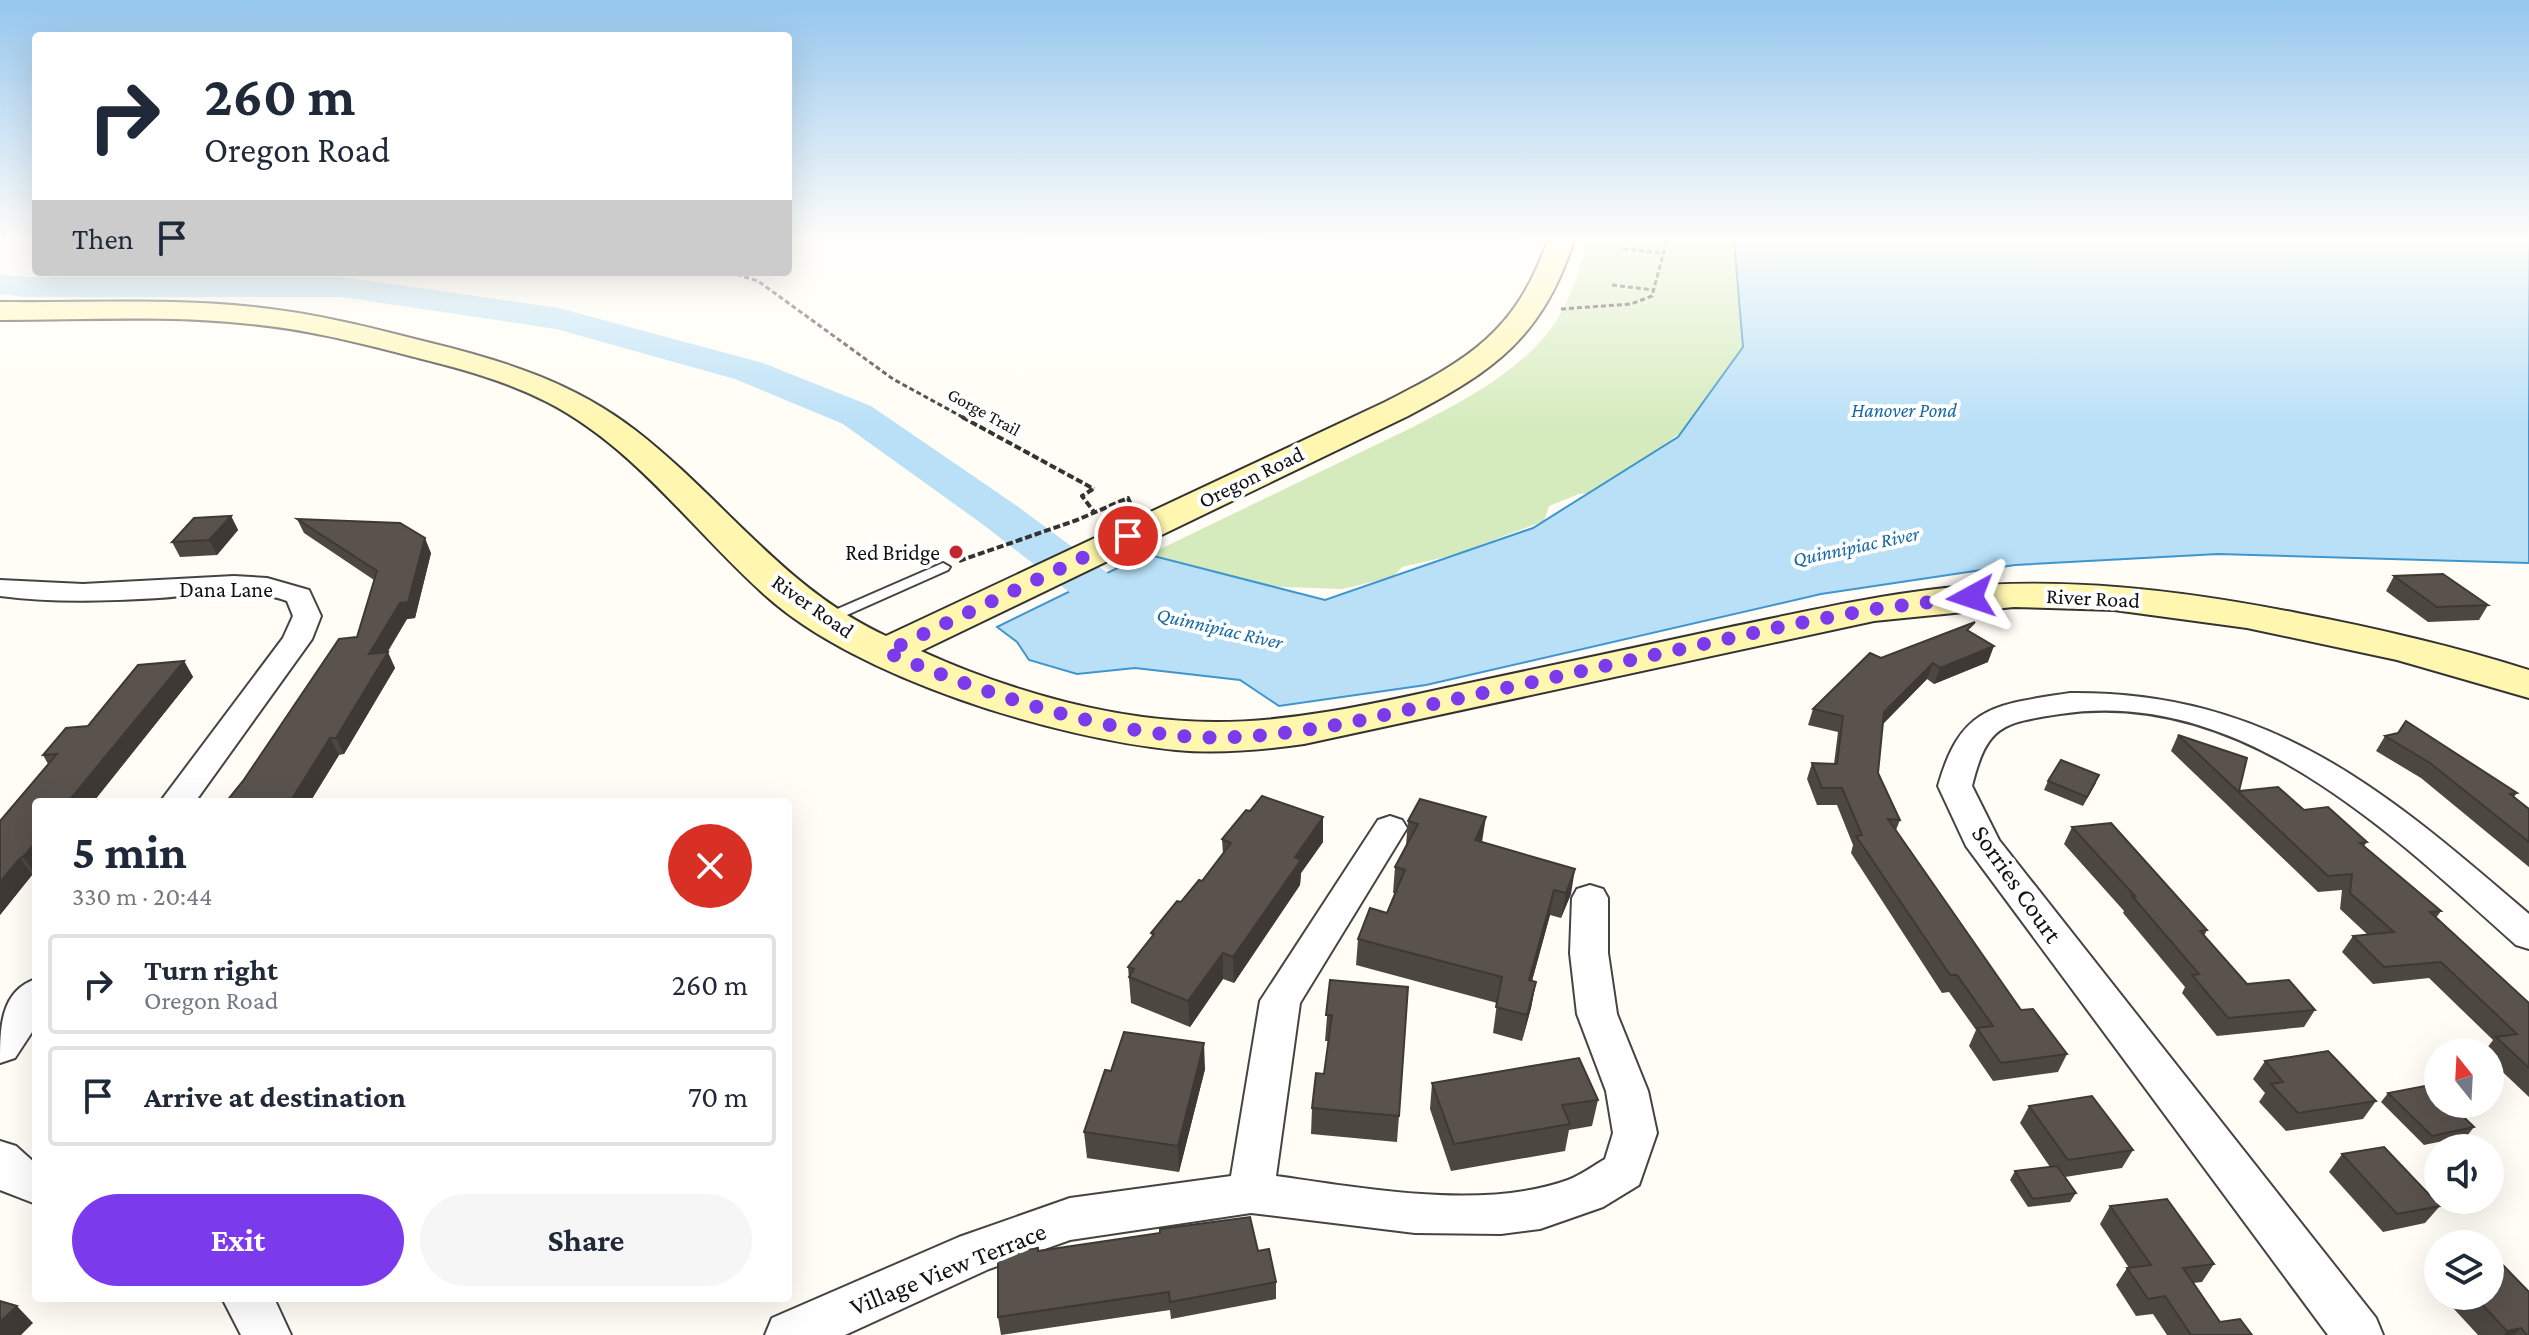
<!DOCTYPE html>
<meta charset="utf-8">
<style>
:root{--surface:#fff;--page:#f6f6f7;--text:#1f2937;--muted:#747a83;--line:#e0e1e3;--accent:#7c3aed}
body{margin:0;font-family:"Crimson Pro",serif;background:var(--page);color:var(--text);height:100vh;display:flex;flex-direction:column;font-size:30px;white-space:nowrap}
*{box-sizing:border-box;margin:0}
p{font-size:26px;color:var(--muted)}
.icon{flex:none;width:44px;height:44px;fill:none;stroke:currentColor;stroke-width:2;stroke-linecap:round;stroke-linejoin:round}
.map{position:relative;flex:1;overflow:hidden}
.details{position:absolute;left:32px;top:798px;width:760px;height:504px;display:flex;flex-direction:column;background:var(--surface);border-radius:8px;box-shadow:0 8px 32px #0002}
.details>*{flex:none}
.top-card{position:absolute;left:32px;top:32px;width:760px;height:244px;border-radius:8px;box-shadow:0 8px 32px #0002;background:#fff;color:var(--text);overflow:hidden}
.needle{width:52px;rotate:342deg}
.buttons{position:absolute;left:2424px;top:1038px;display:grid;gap:16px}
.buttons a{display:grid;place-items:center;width:80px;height:80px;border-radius:50%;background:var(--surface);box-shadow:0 8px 32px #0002;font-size:40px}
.pin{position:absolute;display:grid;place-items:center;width:68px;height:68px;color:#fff;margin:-34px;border:4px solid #fff;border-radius:50%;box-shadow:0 2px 8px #0007}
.me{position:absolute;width:88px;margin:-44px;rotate:265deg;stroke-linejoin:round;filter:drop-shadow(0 0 6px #0008)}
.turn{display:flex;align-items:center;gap:28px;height:168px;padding:0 40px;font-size:36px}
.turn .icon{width:104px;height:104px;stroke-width:2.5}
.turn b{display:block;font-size:56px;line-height:68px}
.then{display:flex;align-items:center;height:76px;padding:0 40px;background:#0003;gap:16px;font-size:30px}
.round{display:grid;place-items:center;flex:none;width:84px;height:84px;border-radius:42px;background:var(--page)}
.summary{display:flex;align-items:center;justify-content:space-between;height:136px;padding:0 40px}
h1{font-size:48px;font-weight:700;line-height:60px}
.cta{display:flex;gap:16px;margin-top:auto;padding:16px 40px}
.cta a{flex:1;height:92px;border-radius:48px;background:var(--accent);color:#fff;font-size:32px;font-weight:700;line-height:92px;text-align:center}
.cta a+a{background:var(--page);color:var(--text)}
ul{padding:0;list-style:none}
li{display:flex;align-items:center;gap:24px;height:100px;margin:0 16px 12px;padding:0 24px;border:4px solid var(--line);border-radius:8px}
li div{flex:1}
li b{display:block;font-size:30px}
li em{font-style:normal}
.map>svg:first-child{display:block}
</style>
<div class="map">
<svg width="2529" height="1335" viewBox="0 0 2529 1335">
<rect width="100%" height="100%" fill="#fffdf5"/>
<path fill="#d5ebbd" d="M1588,240H1733L1735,251L1749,261L1748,343L1693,424L1672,439L1654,458L1593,493L1579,494L1549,506L1544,521L1454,555L1402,567L1393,577L1342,589L1254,586L1150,554L1413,427C1458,404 1506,379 1541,341C1567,313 1578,275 1588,240Z"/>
<path fill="#b9e0f7" stroke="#3f96cf" stroke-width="2" d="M1734,240H2529V563L2218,554L2015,565L1821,594L1426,685L1279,706L1240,680L1135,668L1077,674L1029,660L1017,642L997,627L1146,554L1325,600L1533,528L1678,437L1743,347Z"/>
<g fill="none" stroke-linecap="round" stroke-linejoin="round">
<path fill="#b9e0f7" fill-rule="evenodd" d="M0,274L25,277H342L559,308L763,363L871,406L1017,506L1133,592L1173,602L1181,613L1173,624L1155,628L1097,614L985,526L843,424L735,379L556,329L342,297H25L0,294Z"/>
<g stroke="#444" stroke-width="4">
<path id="lane" d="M943,563L950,567L948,570L829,623L824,625L816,620L819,617Z"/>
</g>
<g stroke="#444" stroke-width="4">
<g id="street">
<path d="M234,576L267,578L309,590L321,616L312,639L195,802H160L283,638L293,616L287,601C246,586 202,595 159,598C106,601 53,603 0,596V580L83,584Z"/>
<path d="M2070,693C2270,691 2386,791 2529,914V949L2516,945C2393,835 2242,686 2060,714C2001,723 1987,726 1972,786L1999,840L2376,1318L2383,1335H2328L1966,846L1938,786C1961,705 1994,705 2070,693Z"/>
<path d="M1390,816L1402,820L1407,828L1300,1003L1276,1176C1364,1188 1482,1211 1568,1180C1581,1175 1593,1166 1605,1159L1613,1133L1606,1091L1577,1014L1570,953L1572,898L1577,889L1590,885L1603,889L1608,898V953L1617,1014L1648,1091L1657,1133L1639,1185L1603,1207L1540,1229L1501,1234L1415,1233L1251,1213L1070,1240L989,1269L845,1335H765L772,1318L959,1237L1070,1198L1231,1176L1260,1001L1378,820Z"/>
<path d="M36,979V1026L15,1058L0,1063C0,1028 0,991 36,979Z"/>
<path d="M0,1141L16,1146L36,1164V1204L0,1190Z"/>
<path d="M222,1298H274L291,1335H241Z"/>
</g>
</g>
<g stroke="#333" stroke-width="4">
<path id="secondary" d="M1548,240H1574C1543,337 1494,371 1408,416L921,651C1011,692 1117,722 1216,722C1299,722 1380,702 1460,685C1549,666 1638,647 1726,628C1799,613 1871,596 1945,588C2064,576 2180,590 2297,613C2375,628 2453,646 2529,670V698L2397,660L2247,628L2114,610L2014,607L1874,621L1304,744C1262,750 1219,754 1176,750C1054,738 857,678 766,596C693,531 635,447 547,402C506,381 462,369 418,358C363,344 307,329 250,324C167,315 83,320 0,320V302C84,303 170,298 254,307C314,313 373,328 431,343C505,361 574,383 635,430C722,497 784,589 886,636L1385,402C1469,359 1515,333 1548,240Z"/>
</g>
<g stroke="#333" stroke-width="3" stroke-dasharray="5 3" stroke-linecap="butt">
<path d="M1623,249L1663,253"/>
<path d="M729,272L758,281L893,379L966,419"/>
<path d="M1612,285L1654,290"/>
<path d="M1561,309L1631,304L1652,296L1667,240"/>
</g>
<g stroke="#333" stroke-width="4" stroke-dasharray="7 3" stroke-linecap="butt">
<path d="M962,417L1094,489"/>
<path d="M1093,489L1082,496L1094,512"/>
<path d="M959,561L1077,520L1128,498L1132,507"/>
</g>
<use href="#lane" fill="#fff" fill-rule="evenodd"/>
<use href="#street" fill="#fff" fill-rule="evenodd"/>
<use href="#secondary" fill="#fff6b0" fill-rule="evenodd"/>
</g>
<g fill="#4d4742">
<path d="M231,516L238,530L217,555L180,557L172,542Z"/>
<path d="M297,519L431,553L415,618L407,619L387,652L395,668L344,754L339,755L310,802L374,580L304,533Z"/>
<path d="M2394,576L2488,605L2479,620L2428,622L2386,591Z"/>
<path d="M1971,632L1988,662L1934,684L1927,679L1883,724L1878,773L1900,820L1896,830L2021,1010L2067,1054L2058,1072L1993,1081L1969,1046L1976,1030L1949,992L1942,993L1851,853L1853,845L1837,805H1817L1807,779L1812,763L1834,764L1838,732L1808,725L1813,709L1881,658Z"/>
<path d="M184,661L193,677L36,874L32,875L0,915L48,764L43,755Z"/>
<path d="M2178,735L2239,791L2304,810L2367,842L2364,846L2441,911L2436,918L2529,1003V1097L2490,1060V1052H2484L2493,1040L2429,978L2373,984L2342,952L2353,936L2368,935L2340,909L2342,890L2318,892L2171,751Z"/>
<path d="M2385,736L2517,793L2514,797L2529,809V867L2421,778L2376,751Z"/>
<path d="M2048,781L2096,783L2083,806L2044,790Z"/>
<path d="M1323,817V842L1301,873L1300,885L1234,983L1223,979L1190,1027L1131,1003L1128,967L1152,936L1151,933L1202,881L1223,854L1222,839Z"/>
<path d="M1408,821L1482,842L1571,894L1561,918L1550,915L1532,981L1536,982L1531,1008L1522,1041L1493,1033L1497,1003L1356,965L1358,939L1387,913L1395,893H1393L1395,867L1406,845Z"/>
<path d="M2072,827L2207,930L2204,936L2247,984L2315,1010L2304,1027L2217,1036L2182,993L2185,987L2123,913L2124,911L2064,844Z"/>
<path d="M1330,980L1399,1116L1397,1142L1311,1134L1312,1108L1324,1074L1328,1041H1325Z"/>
<path d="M2265,1061L2376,1101L2363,1119L2286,1131L2259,1102L2265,1093L2253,1079Z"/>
<path d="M1205,1069L1179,1172L1087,1158L1084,1132L1111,1071Z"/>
<path d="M1432,1083L1598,1100L1592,1126L1569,1130L1565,1151L1451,1171L1430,1109Z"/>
<path d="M2388,1093L2474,1127L2467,1136L2424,1145L2381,1102Z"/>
<path d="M2029,1106L2133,1150L2122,1168L2065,1177L2076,1193L2070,1202L2028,1207L2010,1180L2015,1171L2050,1167L2020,1123Z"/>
<path d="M2342,1154L2440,1206L2425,1223L2383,1232L2329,1172Z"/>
<path d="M2110,1206L2214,1264L2202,1282L2193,1283L2220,1322L2252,1335H2167L2153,1314L2136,1316L2116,1285L2127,1268H2129L2100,1224Z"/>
<path d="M1039,1251H1258L1276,1282V1299L1171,1319L1170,1310L1001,1335L998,1317Z"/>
<path d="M2442,1296H2490L2529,1335H2478Z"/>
</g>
<g fill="#3f3936">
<path d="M231,516L238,530L217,555L209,540Z"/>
<path d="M425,538L431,553L415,618L407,619L377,670L369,654Z"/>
<path d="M1994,646L1988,662L1934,684L1940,668Z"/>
<path d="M388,652L395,668L344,754L336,738Z"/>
<path d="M184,661L193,677L93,802H68Z"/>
<path d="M1933,663L1927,679L1879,728L1884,712Z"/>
<path d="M330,738L339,755L310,802H290Z"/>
<path d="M1323,817V842L1301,873L1300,885L1234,983L1233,957L1295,857Z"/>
<path d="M1486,817L1482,842L1475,840Z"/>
<path d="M36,842V874L23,857Z"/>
<path d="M20,858L32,875L0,915V882Z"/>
<path d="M1575,869L1571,894L1561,918L1566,893Z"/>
<path d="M1554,890L1550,915L1525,1006L1529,980Z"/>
<path d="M1223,953V979L1190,1027L1188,1001Z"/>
<path d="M1536,982L1531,1008L1522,1041L1527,1015Z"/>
<path d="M1204,1043L1205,1069L1179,1172L1178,1146Z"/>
<path d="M17,1306L33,1323L21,1335H0V1322Z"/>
<path d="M2521,1328L2514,1335H2504L2507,1331Z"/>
</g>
<g fill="#5a524d" stroke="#3f3936" stroke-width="2">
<path d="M231,516L209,540L172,542L194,518Z"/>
<path d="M297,519L400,523L425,538L408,602L400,603L369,654L388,652L336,738H330L290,802H226L243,781L339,639L357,637L377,571Z"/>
<path d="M2443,574L2488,605L2437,607L2394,576Z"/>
<path d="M1975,622L1967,630L1994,646L1940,668L1933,663L1884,712L1878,773L1900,820L1888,819L2021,1010L2033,1009L2067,1054L2001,1063L1977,1028L1993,1026L1957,975H1950L1856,836L1862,835L1842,788H1822L1812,763L1837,764L1843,716L1813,709L1870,653L1881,658Z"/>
<path d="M184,661L68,802H36V842L23,857L20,858L0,882V821L57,754L43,755L66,728L88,726L138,665Z"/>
<path d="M2406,721L2517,793L2510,794L2529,809V842L2430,763L2385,736L2398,733Z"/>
<path d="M2178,735L2247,758L2239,791L2278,787L2304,810L2328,807L2367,842L2360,843L2441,911L2430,912L2529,1003V1068L2496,1037L2517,1034L2441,962L2384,967L2353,936L2394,932L2350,893L2352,874L2328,876Z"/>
<path d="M2061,760L2099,775L2087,797L2048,781Z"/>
<path d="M1262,796L1323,817L1295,857L1301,860L1233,957L1223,953L1188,1001L1129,977L1134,969L1128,967L1154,934L1151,933L1177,901L1181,902L1199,880L1202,881L1231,843L1222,839L1246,810L1250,811Z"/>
<path d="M1420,799L1486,817L1475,840L1575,869L1566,893L1554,890L1529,980L1536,982L1527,1015L1496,1007L1502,977L1358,939L1370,908L1387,913L1405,870L1395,867L1418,824L1408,821Z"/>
<path d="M2111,823L2207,930L2200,931L2247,984L2289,980L2315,1010L2228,1018L2192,975L2199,974L2132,896H2135L2072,827Z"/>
<path d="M1330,980L1408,987L1399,1116L1312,1108L1316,1073L1324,1074L1332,1015H1326Z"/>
<path d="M1124,1032L1204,1043L1178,1146L1084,1132L1105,1070L1111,1071Z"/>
<path d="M2328,1051L2376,1101L2298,1113L2271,1084L2283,1082L2265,1061Z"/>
<path d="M1579,1058L1598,1100L1562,1105L1570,1124L1454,1144L1432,1083Z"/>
<path d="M2430,1085L2438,1093V1104H2450L2474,1127L2432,1136L2388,1093Z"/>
<path d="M2092,1096L2133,1150L2068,1160L2029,1106Z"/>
<path d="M2384,1147L2440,1206L2397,1214L2342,1154Z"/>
<path d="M2057,1166L2076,1193L2033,1199L2015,1171Z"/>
<path d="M2167,1199L2214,1264L2183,1268L2220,1322L2240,1319L2252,1335H2191L2165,1296L2148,1299L2127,1268L2151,1265L2110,1206Z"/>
<path d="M1250,1217L1258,1251L1269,1249L1276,1282L1170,1302L1169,1292L998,1317V1253L1038,1248V1251L1160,1233V1229Z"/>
<path d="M2498,1260L2529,1292V1335H2527L2521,1328L2507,1331L2474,1296H2490V1261Z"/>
<path d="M0,1301L17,1306L0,1322Z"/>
</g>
<linearGradient id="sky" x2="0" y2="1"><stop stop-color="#95c6ee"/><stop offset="0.56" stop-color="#fffefa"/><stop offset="1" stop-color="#fffefa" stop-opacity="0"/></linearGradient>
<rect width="2529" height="427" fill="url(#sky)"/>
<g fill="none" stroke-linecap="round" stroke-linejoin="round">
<path stroke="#7c3aed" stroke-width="14" stroke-dasharray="0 25.2" d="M1128,536L886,652C975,690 1075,724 1172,735C1231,742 1290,733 1348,723L1789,625L1874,609L1971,597"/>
</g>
<circle fill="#c4262e" stroke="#fff" stroke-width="3" cx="956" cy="552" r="8"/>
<g text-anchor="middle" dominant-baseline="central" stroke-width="8" stroke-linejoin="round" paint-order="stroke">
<g font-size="18" fill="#111" stroke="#fff">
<text transform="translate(984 412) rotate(29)">Gorge Trail</text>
</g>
<g font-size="20" font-style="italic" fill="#1768a6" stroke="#fff">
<text x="1904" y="410">Hanover Pond</text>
<text transform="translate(1856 546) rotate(-12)">Quinnipiac River</text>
<text transform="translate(1220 628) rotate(13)">Quinnipiac River</text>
</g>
<g font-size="22" fill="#111" stroke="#fff">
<text transform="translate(1251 477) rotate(-26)">Oregon Road</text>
<text x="226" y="589">Dana Lane</text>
<text transform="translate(2093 598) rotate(3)">River Road</text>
<text transform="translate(813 606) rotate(35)">River Road</text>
</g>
<g font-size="22" fill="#111" stroke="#fff" text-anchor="end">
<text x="940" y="552">Red Bridge</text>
</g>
<g font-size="26" fill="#111" stroke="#fff">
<text transform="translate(2017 884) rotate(55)">Sorries Court</text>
<text transform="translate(948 1269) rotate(-22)">Village View Terrace</text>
</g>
</g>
</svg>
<div class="buttons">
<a><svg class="needle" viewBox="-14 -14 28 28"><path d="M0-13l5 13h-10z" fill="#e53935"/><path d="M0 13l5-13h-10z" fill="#747a83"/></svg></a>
<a><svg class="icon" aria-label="sound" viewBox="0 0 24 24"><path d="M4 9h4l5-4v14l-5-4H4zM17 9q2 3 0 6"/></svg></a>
<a><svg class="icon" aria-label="layers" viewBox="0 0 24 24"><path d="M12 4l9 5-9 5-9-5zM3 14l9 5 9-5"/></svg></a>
</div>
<div class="pin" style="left:1128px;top:536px;background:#d93025"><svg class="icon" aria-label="arrive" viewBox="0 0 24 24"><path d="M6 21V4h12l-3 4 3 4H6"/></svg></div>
<svg class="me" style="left:1971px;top:597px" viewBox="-20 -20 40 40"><path d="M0-17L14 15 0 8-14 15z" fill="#7c3aed" stroke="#fff" stroke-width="4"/></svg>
<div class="top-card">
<div class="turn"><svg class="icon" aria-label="right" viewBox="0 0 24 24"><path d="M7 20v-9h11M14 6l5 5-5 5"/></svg><div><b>260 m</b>Oregon Road</div></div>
<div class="then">Then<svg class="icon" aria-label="arrive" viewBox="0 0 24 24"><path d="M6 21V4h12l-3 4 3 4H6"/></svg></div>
</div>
<section class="details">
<div class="summary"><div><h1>5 min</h1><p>330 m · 20:44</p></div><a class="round" style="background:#d93025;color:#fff"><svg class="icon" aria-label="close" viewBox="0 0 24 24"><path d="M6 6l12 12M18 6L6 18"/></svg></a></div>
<ul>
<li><svg class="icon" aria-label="right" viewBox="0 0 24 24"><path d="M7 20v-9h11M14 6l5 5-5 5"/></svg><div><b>Turn right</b><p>Oregon Road</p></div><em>260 m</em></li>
<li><svg class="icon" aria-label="arrive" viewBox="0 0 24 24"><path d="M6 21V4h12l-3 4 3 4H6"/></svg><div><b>Arrive at destination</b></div><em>70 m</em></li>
</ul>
<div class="cta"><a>Exit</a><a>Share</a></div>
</section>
</div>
